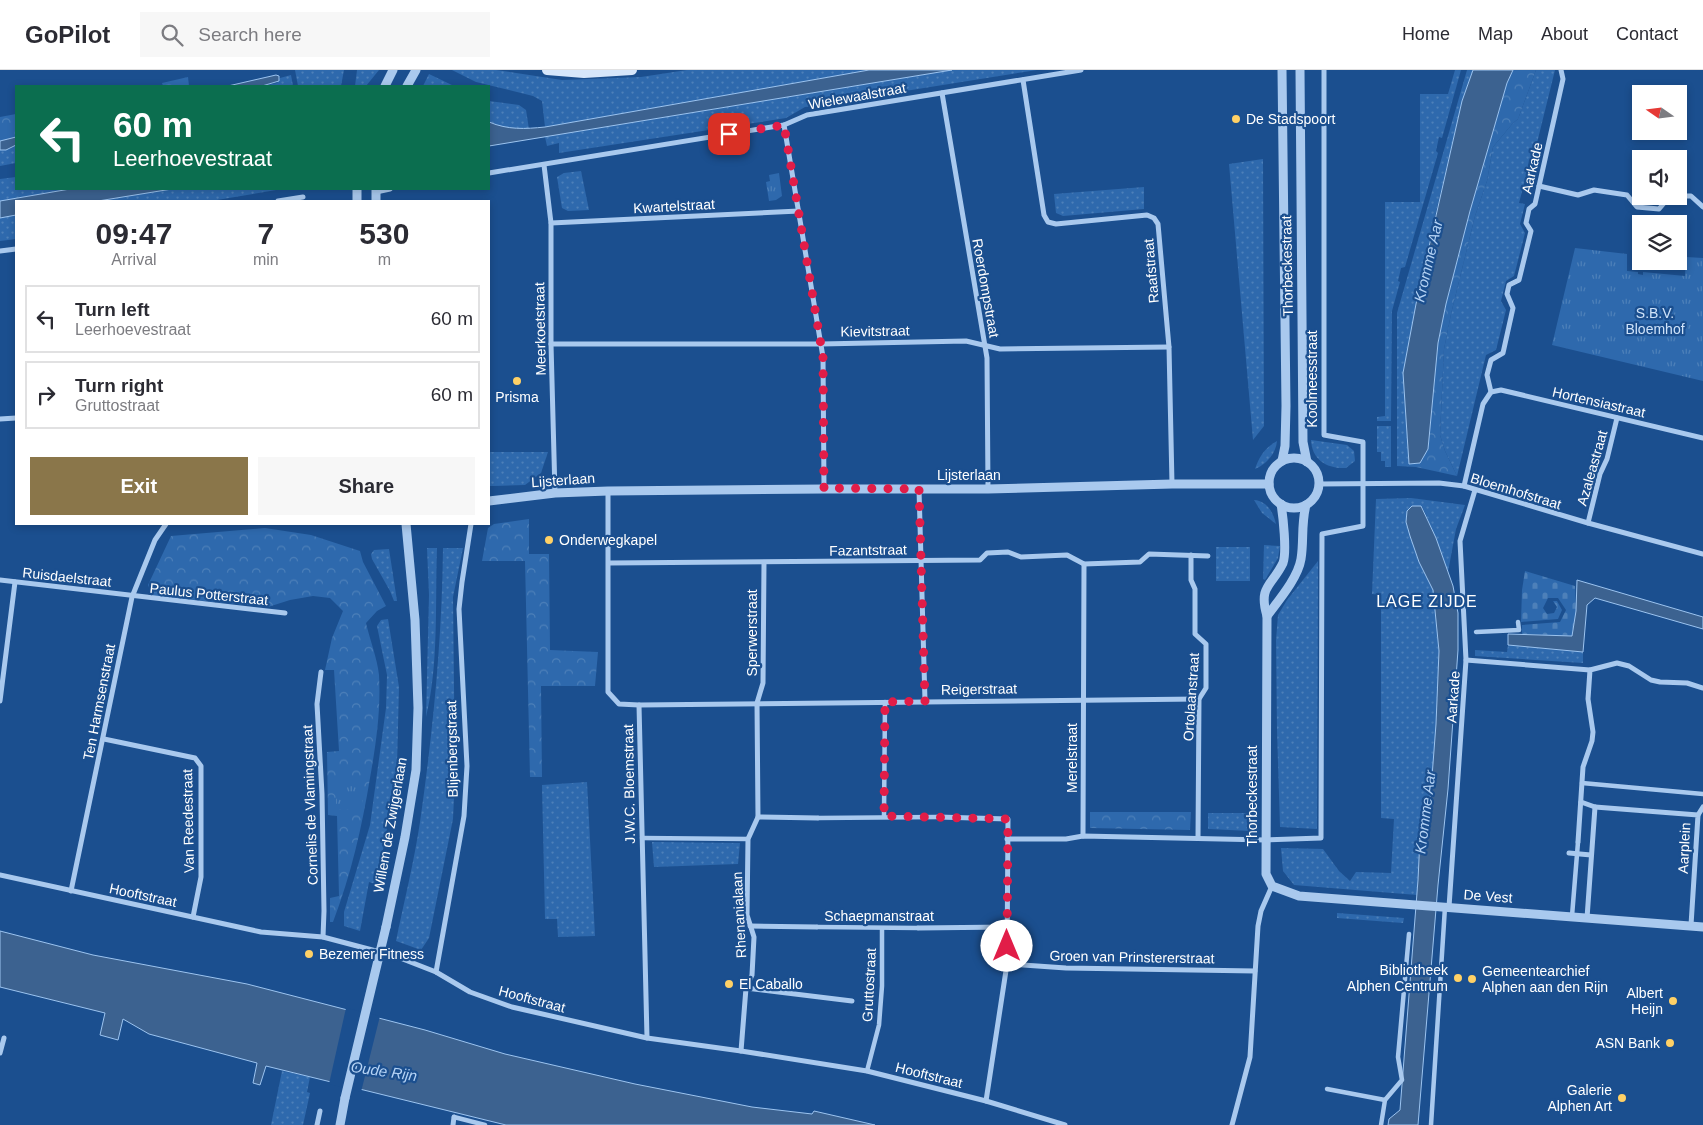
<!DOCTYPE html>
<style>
:root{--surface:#fff;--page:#f7f7f7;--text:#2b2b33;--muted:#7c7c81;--line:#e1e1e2;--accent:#8a764a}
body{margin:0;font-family:Helvetica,sans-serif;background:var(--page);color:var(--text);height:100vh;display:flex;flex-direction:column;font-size:19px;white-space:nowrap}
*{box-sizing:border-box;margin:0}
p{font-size:16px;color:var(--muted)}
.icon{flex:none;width:28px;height:28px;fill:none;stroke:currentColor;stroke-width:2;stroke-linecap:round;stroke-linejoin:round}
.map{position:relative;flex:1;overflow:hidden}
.panel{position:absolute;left:15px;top:130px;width:475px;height:325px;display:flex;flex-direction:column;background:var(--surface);border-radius:0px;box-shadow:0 2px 8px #0003}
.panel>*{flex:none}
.banner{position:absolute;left:15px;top:15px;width:475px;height:105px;border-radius:0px;box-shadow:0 2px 8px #0003;background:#0b6e4f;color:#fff;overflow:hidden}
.needle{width:32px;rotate:284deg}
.tools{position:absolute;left:1632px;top:15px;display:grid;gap:10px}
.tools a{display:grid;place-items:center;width:55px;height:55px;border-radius:0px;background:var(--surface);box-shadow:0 2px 8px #0003;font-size:25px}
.pin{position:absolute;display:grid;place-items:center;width:42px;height:42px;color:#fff;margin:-21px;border-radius:10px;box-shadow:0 2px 8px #0006}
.me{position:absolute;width:55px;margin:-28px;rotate:0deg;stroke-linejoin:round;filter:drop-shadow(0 0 4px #0008)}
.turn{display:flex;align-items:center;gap:18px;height:105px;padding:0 15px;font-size:22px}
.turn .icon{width:65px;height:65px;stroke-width:2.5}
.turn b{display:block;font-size:35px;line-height:42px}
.eta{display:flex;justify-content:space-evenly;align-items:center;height:85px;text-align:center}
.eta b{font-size:30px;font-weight:700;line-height:35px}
.primary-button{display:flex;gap:10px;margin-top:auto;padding:10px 15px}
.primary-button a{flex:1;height:58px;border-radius:0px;background:var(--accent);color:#fff;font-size:20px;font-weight:700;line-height:58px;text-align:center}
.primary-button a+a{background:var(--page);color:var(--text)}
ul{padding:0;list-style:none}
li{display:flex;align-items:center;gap:15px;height:68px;margin:0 10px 8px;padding:0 5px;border:2px solid var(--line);border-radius:0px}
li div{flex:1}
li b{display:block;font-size:19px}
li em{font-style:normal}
header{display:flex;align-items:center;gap:30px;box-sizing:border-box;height:70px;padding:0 25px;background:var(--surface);border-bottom:1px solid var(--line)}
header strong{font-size:24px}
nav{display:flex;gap:28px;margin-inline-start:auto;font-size:18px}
.search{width:350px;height:45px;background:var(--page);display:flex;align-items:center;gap:12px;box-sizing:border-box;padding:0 18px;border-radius:0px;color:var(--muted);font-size:19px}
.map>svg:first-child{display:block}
</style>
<header>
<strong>GoPilot</strong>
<div class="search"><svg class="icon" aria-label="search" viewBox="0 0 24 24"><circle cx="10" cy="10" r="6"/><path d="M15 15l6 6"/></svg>Search here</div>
<nav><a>Home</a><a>Map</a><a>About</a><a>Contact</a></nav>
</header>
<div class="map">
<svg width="1703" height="1055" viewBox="0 0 1703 1055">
<defs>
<pattern id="grass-dots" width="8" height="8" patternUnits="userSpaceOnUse" patternTransform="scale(1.25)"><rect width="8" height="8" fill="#2e69ad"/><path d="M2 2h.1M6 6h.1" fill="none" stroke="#4d80b9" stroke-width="1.8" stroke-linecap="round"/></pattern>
<pattern id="forest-crowns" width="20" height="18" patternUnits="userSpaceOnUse" patternTransform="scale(1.25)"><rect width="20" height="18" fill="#2e69ad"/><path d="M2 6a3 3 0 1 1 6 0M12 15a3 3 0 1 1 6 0" fill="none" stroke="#4d80b9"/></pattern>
<pattern id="cemetery-stones" width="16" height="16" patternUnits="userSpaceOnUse" patternTransform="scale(1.25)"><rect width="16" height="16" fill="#2e69ad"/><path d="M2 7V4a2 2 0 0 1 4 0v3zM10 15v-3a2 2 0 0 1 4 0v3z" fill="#4d80b9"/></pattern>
<pattern id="park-tufts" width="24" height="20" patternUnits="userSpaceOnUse" patternTransform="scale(1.25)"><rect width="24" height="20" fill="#2e69ad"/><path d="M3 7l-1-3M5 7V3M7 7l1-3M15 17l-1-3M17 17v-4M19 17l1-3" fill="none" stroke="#4d80b9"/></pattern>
</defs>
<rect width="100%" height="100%" fill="#1b4f8f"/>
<g fill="url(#grass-dots)">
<path d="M295,0H344L341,16H298Z"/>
<path d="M357,0H379L366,16H355Z"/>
<path d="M452,0H496L562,10L641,7L687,0H869L545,57L542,31L533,26L476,12Z"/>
<path d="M952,0H1037L805,37L786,48L559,83V73L547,76L545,67Z"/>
<path d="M1455,0H1461L1442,68L1439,67L1436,81L1438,83L1405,197L1401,198L1398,211L1400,212L1392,241L1391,351H1377V347L1385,346V132H1420V24H1448Z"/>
<path d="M1467,0H1473L1462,31L1432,159L1403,303L1409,394H1416V397L1397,396V243Z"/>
<path d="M1536,0H1555L1536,77L1541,87L1537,98L1529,95L1519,133L1525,134L1520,154L1525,163L1514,206L1506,211L1501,231L1506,240L1496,280L1486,285L1457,406L1445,381L1440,365L1444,279L1451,244L1475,146L1487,111L1493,77L1513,53L1518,49Z"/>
<path d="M429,4L454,16H423Z"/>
<path d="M291,5L293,16H262L277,13L280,8Z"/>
<path d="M489,31L519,35L526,40L529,59C515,61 501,58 489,52Z"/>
<path d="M16,75V93L0,96V80L9,79Z"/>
<path d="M1263,89L1264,356L1253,370L1229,94Z"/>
<path d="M581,101L589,140L568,141L562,138L557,107L564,103Z"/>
<path d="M16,107V119H70L0,131V109Z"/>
<path d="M1144,117V139L1063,146L1056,143L1054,124Z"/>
<path d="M172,119H282L211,131H98Z"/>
<path d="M16,145V169L0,171V148Z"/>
<path d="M1377,356H1391V397H1385V391H1381V382H1377Z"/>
<path d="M1311,370L1347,375L1354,381L1355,391L1346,398C1327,399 1312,390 1311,370Z"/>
<path d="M1277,371C1276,383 1267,394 1255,399C1259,386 1266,377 1277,371Z"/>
<path d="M489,382H548L541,403L525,415L493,416H489Z"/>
<path d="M1411,428L1465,435L1456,459L1448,502L1436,468L1422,436L1406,452L1419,492L1433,520L1439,581L1436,654L1431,720L1427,748L1420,768L1417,825L1294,815L1283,801L1281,778L1323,779L1339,801L1350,811L1356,802L1391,803L1394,749L1381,748V525L1372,524L1376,429Z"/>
<path d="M1254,430C1267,431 1273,442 1276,454L1262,443Z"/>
<path d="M1264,475L1280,476L1278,488L1265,510L1263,509Z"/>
<rect x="1216" y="477" width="34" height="34"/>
<path d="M427,478H437C435,532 439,595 426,647L429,525Z"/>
<path d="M443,478H463L453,527L455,706L453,749L429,868L421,880L396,871C404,832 414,792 420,752C433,661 442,570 443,478Z"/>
<path d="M389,479L397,531H394L390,521L372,489L371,484L374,480Z"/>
<path d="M1318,491L1317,759L1280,757L1277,661L1276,570L1278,545L1287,530Z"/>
<path d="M388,549L399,617L397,697L385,771L375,814L369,812L360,861L344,856V842L370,755L386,638L387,605L377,556L381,550Z"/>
<path d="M1508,575L1583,582V593L1475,586V580L1507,582Z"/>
<path d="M587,712L595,866L558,867L557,849H545L542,715Z"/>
<path d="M1208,743H1250V761L1208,759Z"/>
<path d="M652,772L740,773L738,794L654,797Z"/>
<path d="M1337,843L1404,848L1403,853L1337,848Z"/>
<path d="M282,1001L310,1007L307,1022L310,1023L303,1055H271Z"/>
</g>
<g fill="url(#forest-crowns)">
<path d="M1513,0H1536L1518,49L1513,53L1493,77L1487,111L1475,146L1451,244L1444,279L1440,365L1445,381L1457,406L1416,397V394L1420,393L1428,379L1438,273L1446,234L1470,141L1507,13Z"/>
<path d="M188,7L189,16H163L162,13Z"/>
<path d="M16,44V67L0,71V47Z"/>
<path d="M529,449V484H549L550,580L598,582L595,616H541L542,707H530L525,491H482L488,458L494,454Z"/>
<path d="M265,458L311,465L360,481L363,492L386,536L377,541L366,553C370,570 377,588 379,605C381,640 376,674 370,708C362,757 351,805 333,852H330V828L339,826L337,746L328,745L327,682L339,681L334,600H325L332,568L343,541L330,528L313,526L290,530L268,537L152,526L148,515L171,466Z"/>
<path d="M1090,742H1191L1190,760L1090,758Z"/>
</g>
<path fill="url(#cemetery-stones)" d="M1525,501L1575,516L1576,541L1572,566L1522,564V555L1560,552L1566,540L1558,528H1548L1543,538L1547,544L1554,543L1557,537L1553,531H1557L1562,540L1558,549L1521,552L1522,520Z"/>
<g fill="url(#park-tufts)">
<path d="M779,103L782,126L776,130L769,131L766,112L770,111L769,105Z"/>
<path d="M1575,178L1627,184V201L1638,202V204L1643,205V202L1685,206L1686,187L1703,188V311L1552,275Z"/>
<path d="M336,711H363L362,739H336Z"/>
</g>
<g fill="#3c6290" stroke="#9cc4f0">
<path d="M869,0H952L489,76V52C508,60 525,59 545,57Z"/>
<path d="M1473,0H1513L1507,13L1470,141L1446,234L1438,273L1428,379L1420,393L1409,394L1403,303L1416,234L1462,31Z"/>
<path d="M276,5L279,6V11L262,16H228Z"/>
<path d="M16,67V75L6,80H0V71Z"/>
<path d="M70,119H172L98,131H16V145L0,148V131Z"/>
<path d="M1412,436H1421L1436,468L1453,516L1458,543V580L1448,719L1438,815L1418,1055H1388L1389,1049L1400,1040L1418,810L1420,768L1427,748L1431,720L1436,654L1439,581L1433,520L1419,492L1410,466L1406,452L1407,441Z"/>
<path d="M1577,510L1703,547V559L1595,528L1587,535L1583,582L1508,575V564L1572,566L1576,541Z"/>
<path d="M0,861L93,885L247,914L425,960L505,984L635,1014L752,1037L812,1044L814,1041L875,1055H506L266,996L260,1015L253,1013L257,993L149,964L123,949L118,970L100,965L105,943L0,917Z"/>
</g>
<path fill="#1b4f8f" d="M346,938L380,946L361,1022L329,1014Z"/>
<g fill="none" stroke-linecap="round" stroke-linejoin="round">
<g stroke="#a9c9ee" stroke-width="4.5">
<path d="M1476,562L1519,560L1518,552"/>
<path d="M1582,713L1703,724"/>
<path d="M884,746L885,632"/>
<path d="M818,748L938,747"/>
<path d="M642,768L748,769"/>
<path d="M1572,846L1578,772"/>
<path d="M817,857L918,858"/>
<path d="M867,1001L879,955L882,916V859"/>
<path d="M1327,1019L1385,1030"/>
<path d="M454,1047L485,1055"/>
<path d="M1381,1055L1385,1030L1402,1010L1398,987L1409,864"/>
<path d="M1431,1055L1445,837"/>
</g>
<g stroke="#a9c9ee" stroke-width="5">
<path d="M1023,10L1044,145L1048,152L1056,154L1147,145L1154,148L1158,154L1169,277L1172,414"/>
<path d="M942,23L987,288L988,419"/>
<path d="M784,55L823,287L824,419"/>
<path d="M544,95L551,153V274L555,423"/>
<path d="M489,103L784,55L807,45L1081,0"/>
<path d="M1539,116L1578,125L1594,120L1627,125L1637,137L1659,139L1670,126H1691L1703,137"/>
<path d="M376,122L390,119"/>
<path d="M278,131L303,127"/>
<path d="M551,153L799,141"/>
<path d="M0,181L16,179"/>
<path d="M551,274H821L966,271L1000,279L1169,277"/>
<path d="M1491,322L1501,320L1703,368"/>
<path d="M0,349L16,348"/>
<path d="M1319,414L1439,413L1464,416L1588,453L1703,484"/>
<path d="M1464,416L1483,334L1491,322L1487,305L1491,290L1503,283L1513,238L1507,224L1509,215L1519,210L1531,161L1526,153L1529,139L1535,134L1563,9L1561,0"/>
<path d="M919,419L925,631"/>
<path d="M608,421V622L619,634L639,635L1199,629"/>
<path d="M1588,453L1600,404L1607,389L1617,348"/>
<path d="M1191,485V510L1195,519V564L1206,574V618L1199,629L1198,768"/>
<path d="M609,493L980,490L987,483L1008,482L1021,487L1067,485L1084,494L1140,492L1149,484L1208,486"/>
<path d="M0,510L285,543"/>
<path d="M1466,590L1590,600"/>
<path d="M321,602L317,634L322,724L324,841L323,867"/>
<path d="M0,631L15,512"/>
<path d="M639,635L647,968"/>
<path d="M104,669L195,688L201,696V807L193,847"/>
<path d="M1581,732L1595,737L1698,745L1691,855"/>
<path d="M1698,745L1703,737"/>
<path d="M758,747L818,748"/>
<path d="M938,747L1008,749L1007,894L986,1031"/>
<path d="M1083,766L1084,494"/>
<path d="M1007,769H1066L1083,766L1266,770L1321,768L1322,464L1363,456V372L1324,365V0"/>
<path d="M1578,772L1583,697L1592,671L1593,662L1588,629L1590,600L1617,593L1629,596L1651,610L1660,612L1687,613L1703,618"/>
<path d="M1569,783L1591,785"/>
<path d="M0,805L261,862L323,867L395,886L436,902L470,922L512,937L647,968L741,981L867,1001L986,1031L1065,1055"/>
<path d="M71,821L132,527L155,470L166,454"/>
<path d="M1449,837L1466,590L1460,471L1475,420"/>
<path d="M1587,848L1595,737"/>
<path d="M750,856L817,857"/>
<path d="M918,858L1007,857"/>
<path d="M1007,894L1066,898L1255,901"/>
<path d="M436,902L464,746L467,696L459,539L462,512L471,454"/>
<path d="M746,918L852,931"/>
<path d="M741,981L746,918L752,905L754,867L747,845L748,769L758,747L757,633L763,613L764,493"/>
<path d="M0,983L4,968"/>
<path d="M317,1055L320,1041"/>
<path d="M453,1055L454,1047"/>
<path d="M1232,1055L1250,987L1258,856L1261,841L1272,816"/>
</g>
<g stroke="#a9c9ee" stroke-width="9">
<path d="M1300,0C1300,124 1301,248 1303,372L1307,392"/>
<path d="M385,16L393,0"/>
<path d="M407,16L416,0"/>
<path d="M357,119V131"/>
<path d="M376,131V119"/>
<circle cx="1294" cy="413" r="25"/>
<path d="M1282,391L1285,376L1286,336L1282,0"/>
<path d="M489,431L555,423L608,421L824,419H988L1172,414H1269"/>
<path d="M1281,434C1283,446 1287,482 1283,493C1272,516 1258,516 1267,546L1266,804L1272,816L1299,826L1703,857"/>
<path d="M1267,546C1278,531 1298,508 1301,489C1304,471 1301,454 1306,435"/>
<path d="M386,857L405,767L416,700L418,638L415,550L406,454"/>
<path d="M340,1055L345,1028"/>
</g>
<path stroke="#d6e6fa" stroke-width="10" d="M547,0L584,3L632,0"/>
<path stroke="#a9c9ee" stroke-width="9" d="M345,1028L386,857"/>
</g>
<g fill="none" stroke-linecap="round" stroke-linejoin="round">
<path stroke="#e11d48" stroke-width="9" stroke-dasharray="0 16.2" d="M729,64L784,55L823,287L824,418L919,419L925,631L885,632L884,746L1008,749L1007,876"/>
</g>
<g fill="#ffd166" stroke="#1b4f8f" stroke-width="2">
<circle cx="1236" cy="49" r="5"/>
<circle cx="517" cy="311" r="5"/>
<circle cx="549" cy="470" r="5"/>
<circle cx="309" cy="884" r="5"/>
<circle cx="1458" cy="908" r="5"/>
<circle cx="1472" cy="909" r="5"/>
<circle cx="729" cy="914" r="5"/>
<circle cx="1673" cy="931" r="5"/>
<circle cx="1670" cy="973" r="5"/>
<circle cx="1622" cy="1028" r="5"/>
</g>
<g text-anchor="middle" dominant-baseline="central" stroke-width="4.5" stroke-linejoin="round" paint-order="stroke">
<g font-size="14" fill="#fff" stroke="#1b4f8f">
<text transform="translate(857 26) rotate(-10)">Wielewaalstraat</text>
<text transform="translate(1532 98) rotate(-77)">Aarkade</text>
<text transform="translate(674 136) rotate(-3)">Kwartelstraat</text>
<text transform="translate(1287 196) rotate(-91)">Thorbeckestraat</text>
<text transform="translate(1151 201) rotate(-95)">Raafstraat</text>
<text transform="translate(986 218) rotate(80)">Roerdompstraat</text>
<text transform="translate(540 259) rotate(-91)">Meerkoetstraat</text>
<text transform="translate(875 261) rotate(-1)">Kievitstraat</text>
<text transform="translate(1312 309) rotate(-90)">Koolmeesstraat</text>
<text transform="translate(1599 332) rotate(13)">Hortensiastraat</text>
<text transform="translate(1592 398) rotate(-74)">Azaleastraat</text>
<text x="969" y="405">Lijsterlaan</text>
<text transform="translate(563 410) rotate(-4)">Lijsterlaan</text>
<text transform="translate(1516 421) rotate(17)">Bloemhofstraat</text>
<text transform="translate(868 480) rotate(-1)">Fazantstraat</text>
<text transform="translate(67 507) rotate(6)">Ruisdaelstraat</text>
<text transform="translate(209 524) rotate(6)">Paulus Potterstraat</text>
<text transform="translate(752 563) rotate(-90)">Sperwerstraat</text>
<text transform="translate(979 619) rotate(-1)">Reigerstraat</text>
<text transform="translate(1191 627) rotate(-86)">Ortolaanstraat</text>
<text transform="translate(1453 627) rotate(-86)">Aarkade</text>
<text transform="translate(99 632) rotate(-79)">Ten Harmsenstraat</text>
<text transform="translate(452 679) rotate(-91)">Blijenbergstraat</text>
<text transform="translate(1072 688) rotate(-90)">Merelstraat</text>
<text transform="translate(629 714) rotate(-91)">J.W.C. Bloemstraat</text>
<text transform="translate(1252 726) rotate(-90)">Thorbeckestraat</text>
<text transform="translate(310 735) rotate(-92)">Cornelis de Vlamingstraat</text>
<text transform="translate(188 751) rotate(-91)">Van Reedestraat</text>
<text transform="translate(390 755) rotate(-80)">Willem de Zwijgerlaan</text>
<text transform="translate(1684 778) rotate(-87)">Aarplein</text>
<text transform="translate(143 825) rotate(12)">Hooftstraat</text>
<text transform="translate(1488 826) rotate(4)">De Vest</text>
<text transform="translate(739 845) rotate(-93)">Rhenanialaan</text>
<text x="879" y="846">Schaepmanstraat</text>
<text transform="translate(1132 887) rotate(1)">Groen van Prinstererstraat</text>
<text transform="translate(869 915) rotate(-87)">Gruttostraat</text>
<text transform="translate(532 929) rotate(15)">Hooftstraat</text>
<text transform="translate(929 1005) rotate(14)">Hooftstraat</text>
</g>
<g font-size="14" fill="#fff" stroke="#1b4f8f" text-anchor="start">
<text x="1246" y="49">De Stadspoort</text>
<text x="517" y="327" text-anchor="middle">Prisma</text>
<text x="559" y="470">Onderwegkapel</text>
<text x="319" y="884">Bezemer Fitness</text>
<text x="1448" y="900" text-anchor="end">Bibliotheek<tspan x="1448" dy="16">Alphen Centrum</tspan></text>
<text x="1482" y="901">Gemeentearchief<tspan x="1482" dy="16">Alphen aan den Rijn</tspan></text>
<text x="739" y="914">El Caballo</text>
<text x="1663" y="923" text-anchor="end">Albert<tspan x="1663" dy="16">Heijn</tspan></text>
<text x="1660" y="973" text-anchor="end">ASN Bank</text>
<text x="1612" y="1020" text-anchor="end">Galerie<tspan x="1612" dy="16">Alphen Art</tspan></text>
</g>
<g font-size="14" fill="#cfe3fa" stroke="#1b4f8f">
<text x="1655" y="243">S.B.V.<tspan x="1655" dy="16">Bloemhof</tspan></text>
</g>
<g font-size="15" font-style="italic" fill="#b5d3f5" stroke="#1b4f8f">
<text transform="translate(1428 191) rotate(-77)">Kromme Aar</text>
<text transform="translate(1425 742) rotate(-83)">Kromme Aar</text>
<text transform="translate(384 1001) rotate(8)">Oude Rijn</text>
</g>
<g font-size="16" letter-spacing="1" fill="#fff" stroke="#1b4f8f">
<text x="1427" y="531">LAGE ZIJDE</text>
</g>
</g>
</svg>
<div class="tools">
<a><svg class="needle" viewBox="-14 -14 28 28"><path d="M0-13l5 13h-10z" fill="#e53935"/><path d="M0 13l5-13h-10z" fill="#7c7c81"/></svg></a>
<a><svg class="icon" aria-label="sound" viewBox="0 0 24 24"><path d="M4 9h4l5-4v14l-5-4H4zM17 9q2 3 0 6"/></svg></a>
<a><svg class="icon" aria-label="layers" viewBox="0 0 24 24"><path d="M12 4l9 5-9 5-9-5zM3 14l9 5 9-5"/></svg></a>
</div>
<div class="pin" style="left:729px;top:64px;background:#d93025"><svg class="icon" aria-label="arrive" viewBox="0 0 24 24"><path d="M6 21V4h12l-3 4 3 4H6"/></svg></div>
<svg class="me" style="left:1007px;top:876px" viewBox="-20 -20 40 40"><circle r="19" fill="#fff"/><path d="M0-13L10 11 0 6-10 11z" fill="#e11d48"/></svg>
<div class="banner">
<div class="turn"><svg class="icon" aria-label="left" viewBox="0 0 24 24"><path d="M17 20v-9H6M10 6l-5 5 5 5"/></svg><div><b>60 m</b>Leerhoevestraat</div></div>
</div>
<section class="panel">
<div class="eta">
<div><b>09:47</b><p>Arrival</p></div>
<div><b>7</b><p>min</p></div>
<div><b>530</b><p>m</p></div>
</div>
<ul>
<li><svg class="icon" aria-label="left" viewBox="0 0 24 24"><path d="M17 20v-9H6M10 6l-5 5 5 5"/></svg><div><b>Turn left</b><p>Leerhoevestraat</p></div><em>60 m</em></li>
<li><svg class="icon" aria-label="right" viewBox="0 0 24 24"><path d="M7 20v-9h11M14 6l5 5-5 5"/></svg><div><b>Turn right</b><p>Gruttostraat</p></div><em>60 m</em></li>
</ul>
<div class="primary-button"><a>Exit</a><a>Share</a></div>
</section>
</div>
